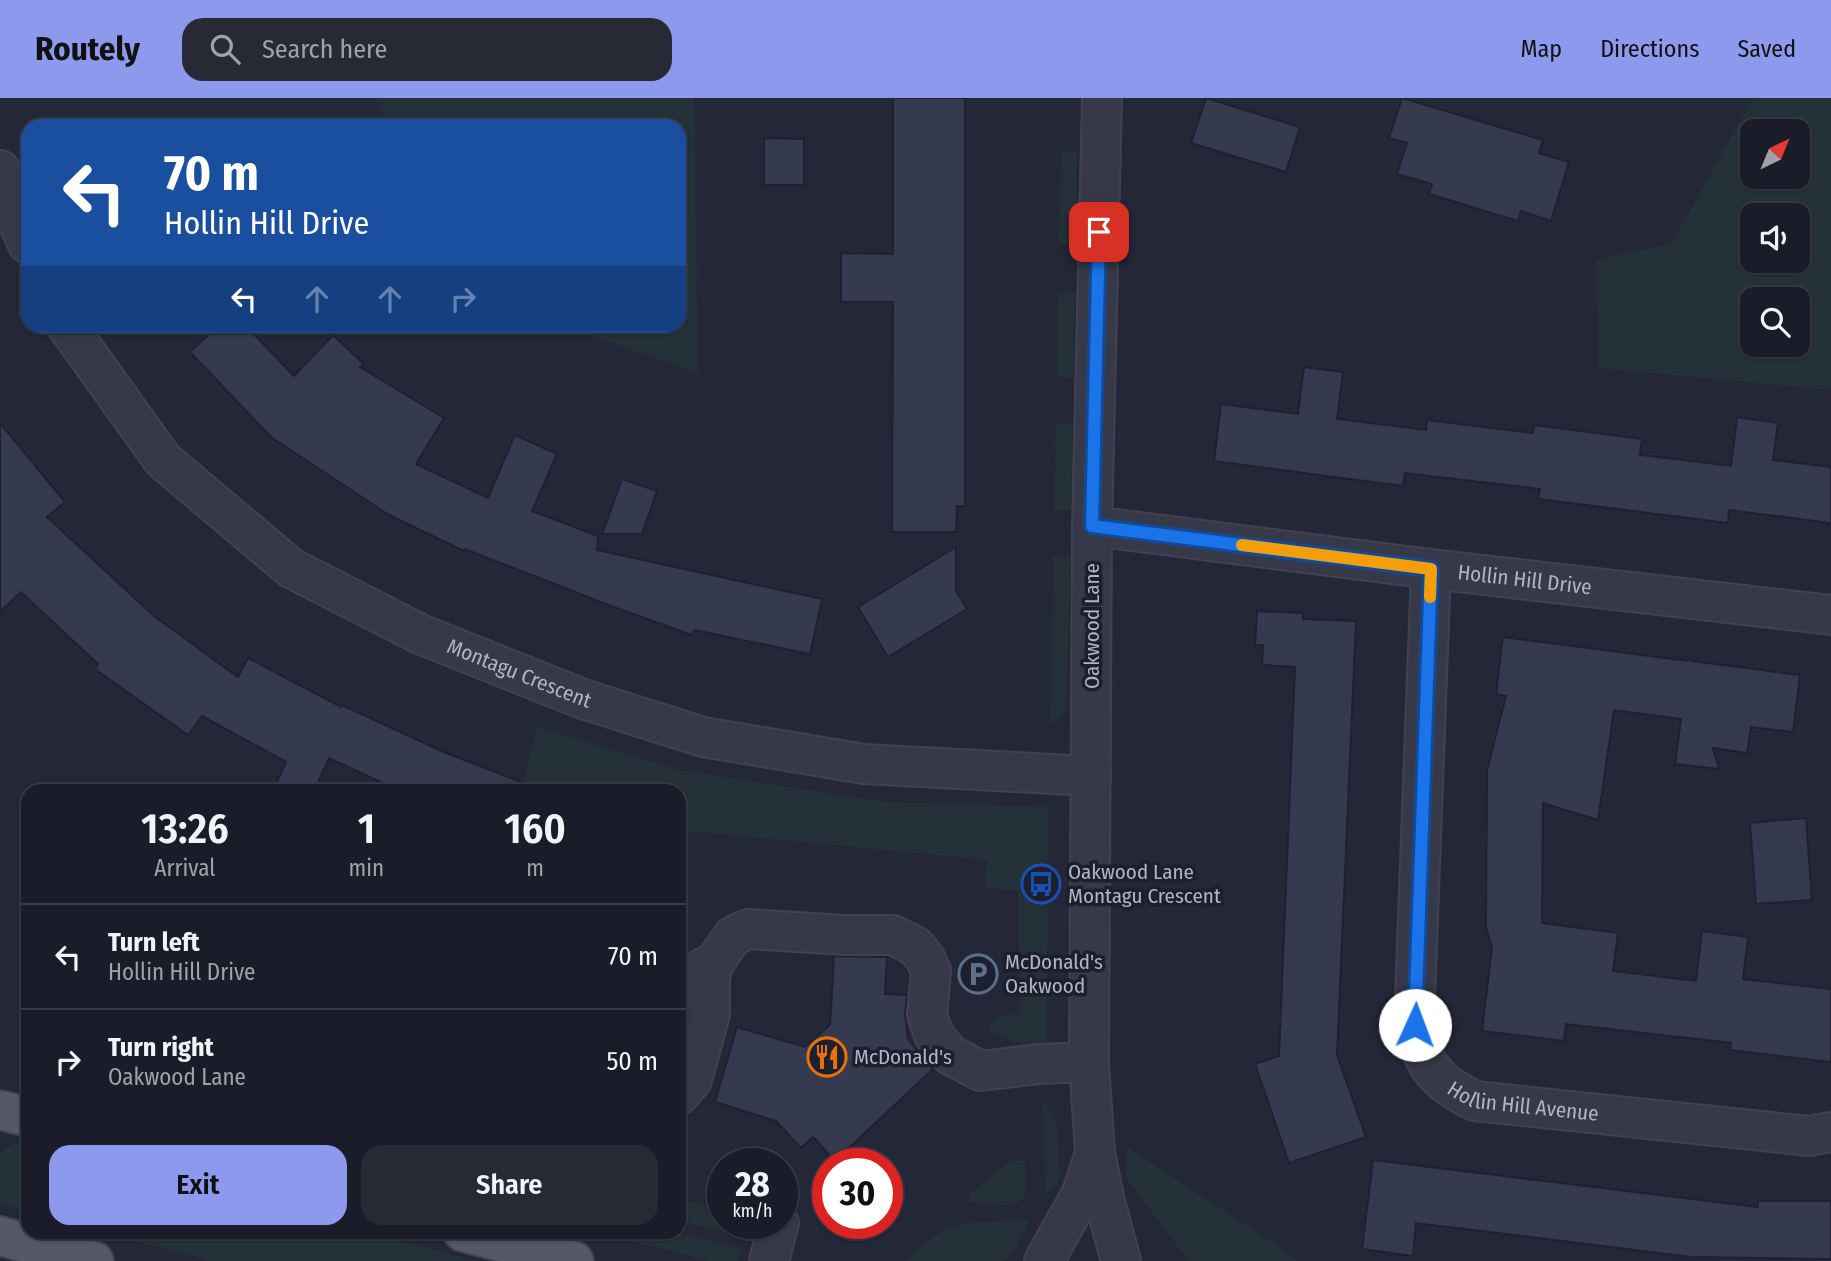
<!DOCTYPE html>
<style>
:root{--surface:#1a1d29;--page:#272a35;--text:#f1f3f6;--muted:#9fa2a8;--line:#383b46;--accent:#8d99ed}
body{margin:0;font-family:"Fira Sans Condensed",sans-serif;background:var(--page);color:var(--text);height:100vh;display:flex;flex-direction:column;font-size:26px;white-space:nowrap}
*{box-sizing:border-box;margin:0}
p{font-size:23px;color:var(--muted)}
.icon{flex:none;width:38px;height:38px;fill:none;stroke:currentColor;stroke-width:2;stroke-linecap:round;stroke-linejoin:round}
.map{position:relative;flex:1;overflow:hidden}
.side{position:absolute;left:21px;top:686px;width:665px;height:455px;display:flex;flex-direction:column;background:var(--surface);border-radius:21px;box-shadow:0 2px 5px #0004,0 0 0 2px var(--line)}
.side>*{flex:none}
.banner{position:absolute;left:21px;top:21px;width:665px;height:214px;border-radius:21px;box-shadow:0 2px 5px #0004,0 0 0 2px var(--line);background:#1a4fa0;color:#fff;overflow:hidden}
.needle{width:46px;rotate:43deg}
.tools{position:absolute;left:1740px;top:21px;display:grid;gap:14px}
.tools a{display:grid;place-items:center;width:70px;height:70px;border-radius:14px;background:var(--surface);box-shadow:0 2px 5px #0004,0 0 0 2px var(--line);font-size:35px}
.speed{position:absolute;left:707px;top:1050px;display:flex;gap:14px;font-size:35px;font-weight:700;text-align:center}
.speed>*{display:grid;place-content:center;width:91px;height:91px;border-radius:50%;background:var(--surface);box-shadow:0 2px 5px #0004,0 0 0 2px var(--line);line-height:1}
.speed small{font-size:18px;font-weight:400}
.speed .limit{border:10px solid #d22;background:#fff;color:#111}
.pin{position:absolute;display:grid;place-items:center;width:60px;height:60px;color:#fff;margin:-30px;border-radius:14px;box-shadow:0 4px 10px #0006}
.me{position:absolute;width:77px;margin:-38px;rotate:2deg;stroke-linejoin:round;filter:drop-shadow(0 0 5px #0008)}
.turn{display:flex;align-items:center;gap:24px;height:147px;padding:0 28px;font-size:32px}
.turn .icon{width:91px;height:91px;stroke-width:2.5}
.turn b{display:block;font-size:49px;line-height:60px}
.lanes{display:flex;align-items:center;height:66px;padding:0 28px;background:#0003;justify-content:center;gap:35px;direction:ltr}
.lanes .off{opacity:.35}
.eta{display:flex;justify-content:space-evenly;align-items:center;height:119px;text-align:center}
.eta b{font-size:42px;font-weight:600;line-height:49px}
.action{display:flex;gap:14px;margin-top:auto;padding:14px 28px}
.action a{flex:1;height:80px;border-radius:21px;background:var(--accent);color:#111;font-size:28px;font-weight:600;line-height:80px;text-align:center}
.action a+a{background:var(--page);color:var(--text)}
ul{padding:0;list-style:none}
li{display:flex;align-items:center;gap:21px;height:105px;padding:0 28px;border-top:2px solid var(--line)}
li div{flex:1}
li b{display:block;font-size:26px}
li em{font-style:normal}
header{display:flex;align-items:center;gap:42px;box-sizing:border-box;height:98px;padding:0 35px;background:var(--accent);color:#111}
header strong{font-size:33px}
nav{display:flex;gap:38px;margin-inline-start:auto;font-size:24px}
.search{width:490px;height:63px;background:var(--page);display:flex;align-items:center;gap:18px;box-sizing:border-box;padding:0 24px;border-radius:21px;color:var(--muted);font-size:26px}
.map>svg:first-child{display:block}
</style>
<header>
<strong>Routely</strong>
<div class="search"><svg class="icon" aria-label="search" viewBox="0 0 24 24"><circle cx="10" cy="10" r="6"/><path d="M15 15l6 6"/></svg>Search here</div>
<nav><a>Map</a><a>Directions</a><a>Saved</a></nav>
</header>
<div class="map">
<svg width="1831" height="1163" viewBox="0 0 1831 1163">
<rect width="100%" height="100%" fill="#232737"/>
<g fill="#253138" fill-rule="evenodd">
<path d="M375,0H694L698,275L586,236L577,228H679V28H390Z"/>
<path d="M1753,0H1831V292L1598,270L1597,162L1672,145ZM1752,33H1797V79H1752ZM1752,117H1797V163H1752ZM1752,201H1797V247H1752Z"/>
<path d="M1061,54H1077L1076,146H1059Z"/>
<path d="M1058,195H1075L1073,280L1057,279Z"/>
<path d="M1056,325L1072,326L1071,412H1054Z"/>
<path d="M1053,458L1070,459L1067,610L1059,621L1051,626Z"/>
<path d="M537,629L680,672L887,704L1048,709L1047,949L1015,944L988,933C993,916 1005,918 1020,916L1018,793L985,790L987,762L679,732V693H521Z"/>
<path d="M1043,1002C1063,1026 1060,1058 1058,1087L1045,1095Z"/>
<path d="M13,1046H28V1115L0,1104V1055Z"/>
<path d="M1127,1049L1300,1163H1189L1126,1080Z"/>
<path d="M1012,1062L1025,1063V1099L1013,1108L968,1104L970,1096Z"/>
<path d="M679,1100L712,1110L733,1137L679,1122Z"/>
<path d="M1029,1122L1015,1151L1003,1163H907C948,1118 972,1125 1029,1122Z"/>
<path d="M100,1134H367L477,1163H212Z"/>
<path d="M596,1134H674L740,1151L737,1163H709Z"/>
</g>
<g fill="#363a4e" stroke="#1e212f" stroke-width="2">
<path d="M893,0H965V408H957L956,434H892L893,204H841V155L893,156Z"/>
<path d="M1206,0L1300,29L1286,74L1191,45Z"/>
<path d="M1402,0L1543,42L1539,55L1569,64L1551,123L1521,113L1518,123L1429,96L1432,86L1397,76L1407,45L1389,40Z"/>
<path d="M764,40L804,41V87H764Z"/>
<path d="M218,228H246L294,278L333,237L364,266L360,269L444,320L416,366L488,400L515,337L557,356L532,413L598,438L597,452L822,501L810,556L694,532L692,537L611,508L465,451L464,453L389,417L271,339L190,254Z"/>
<path d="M1304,269L1343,274L1337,321L1426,332L1427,322L1533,335L1534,327L1642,341L1640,357L1731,368L1737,319L1778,325L1773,362L1831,369V425L1729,412L1728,425L1538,401L1540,391L1405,375L1403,388L1214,363L1221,306L1298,316Z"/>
<path d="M0,325L65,404L47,419L154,518L238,579L248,560L341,609L342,607L446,655L537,690L536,693H400L329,660L314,693H273L286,664L202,618L188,637L95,571L98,566L21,494L0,514Z"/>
<path d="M622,381L657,393L642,436H602Z"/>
<path d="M956,449V493L967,511L888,559L858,509Z"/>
<path d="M1257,513L1303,515V521L1356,523L1337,957L1366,1039L1289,1065L1255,966L1279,958L1295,569L1262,567L1263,547H1255Z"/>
<path d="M1503,539L1688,563L1691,561L1692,563L1800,577L1793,634L1751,629L1747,655L1713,650L1719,671L1675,666L1681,621L1614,612L1598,722L1543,705L1542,825L1618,835L1613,873L1696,883L1702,833L1748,839L1743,881L1831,891V964L1730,952L1731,945L1566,926L1564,943L1482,933L1492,849L1486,830L1487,672L1506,598L1496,596Z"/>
<path d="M1806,720L1812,802L1756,806L1750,725Z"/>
<path d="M834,858L887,859L885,896L907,897L905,916L908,941L933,971L835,1063L813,1039L801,1050L776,1023L715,1004L737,929L805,949L830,927Z"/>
<path d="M1373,1062L1758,1109V1103H1831V1161L1691,1159L1416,1125L1413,1158L1362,1151Z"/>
</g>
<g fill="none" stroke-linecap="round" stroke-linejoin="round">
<g stroke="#404251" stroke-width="42">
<g id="minor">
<path d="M1102,0L1092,428L1089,964L1095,1055L1105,1104L1121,1163"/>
<path d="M0,72L4,95L28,146"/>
<path id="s1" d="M67,228L163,362L291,470L420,536L583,601L703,639L864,666L1091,678"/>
<path id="s2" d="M1092,428L1431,471L1831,517"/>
<path id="s3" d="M1431,471L1414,927C1423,968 1437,985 1475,1003L1809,1038L1831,1034"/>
<path d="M679,908L699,872L714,865"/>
<path d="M679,997L692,982L710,916V878L714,865L733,838L748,831L845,837H893L915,848L925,860L931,873L927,917L934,937L950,957L981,973L1039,966L1089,964"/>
<path d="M769,1163L779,1125"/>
<path d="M1044,1163L1082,1095L1095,1055"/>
</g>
</g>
<g stroke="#404251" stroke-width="42">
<g id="major">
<path d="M0,1012L28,1019"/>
<path d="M463,1134L574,1163"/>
<path d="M0,1138L94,1163"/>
</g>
</g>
<use href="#minor" stroke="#373948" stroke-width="38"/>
<use href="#major" stroke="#555868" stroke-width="38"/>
</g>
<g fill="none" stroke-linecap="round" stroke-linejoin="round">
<g stroke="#114b97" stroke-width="18">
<path id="route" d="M1099,134L1092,428L1431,471L1415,927"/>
</g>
<use href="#route" stroke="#1a73e8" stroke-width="12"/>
<path stroke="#f59e0b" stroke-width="12" d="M1242,447L1431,471L1430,499"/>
</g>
<defs>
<g id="bus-ring" transform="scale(2.0125)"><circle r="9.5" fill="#1c1f2d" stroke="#1a4fb4" stroke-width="1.5"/><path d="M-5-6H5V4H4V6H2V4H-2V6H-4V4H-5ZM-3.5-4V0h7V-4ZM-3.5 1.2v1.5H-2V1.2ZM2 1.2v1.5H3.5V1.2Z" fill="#1a4fb4"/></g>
<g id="parking-ring" transform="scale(2.0125)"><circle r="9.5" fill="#1c1f2d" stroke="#5c6f8a" stroke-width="1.5"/><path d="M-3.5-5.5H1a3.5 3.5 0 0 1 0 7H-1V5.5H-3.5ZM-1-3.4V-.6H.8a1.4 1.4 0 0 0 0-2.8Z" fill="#5c6f8a"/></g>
<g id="restaurant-ring" transform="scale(2.0125)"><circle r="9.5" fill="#1c1f2d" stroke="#e8710a" stroke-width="1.5"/><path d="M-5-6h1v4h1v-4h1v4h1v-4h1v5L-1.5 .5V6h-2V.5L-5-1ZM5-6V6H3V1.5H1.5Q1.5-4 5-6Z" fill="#e8710a"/></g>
</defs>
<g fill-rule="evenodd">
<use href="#bus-ring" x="1041" y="786"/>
<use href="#parking-ring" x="978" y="876"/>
<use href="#restaurant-ring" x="827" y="959"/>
</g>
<g text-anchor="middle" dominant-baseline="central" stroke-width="7" stroke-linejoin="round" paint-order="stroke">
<g font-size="21" fill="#b2b4c4" stroke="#1c1f2d">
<text stroke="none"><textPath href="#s2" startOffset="436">Hollin Hill Drive</textPath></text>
<text transform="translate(1092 528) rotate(-90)">Oakwood Lane</text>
<text stroke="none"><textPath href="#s1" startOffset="584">Montagu Crescent</textPath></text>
<text stroke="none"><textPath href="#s3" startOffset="606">Hollin Hill Avenue</textPath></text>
</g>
<g font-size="21" fill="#b2b4c4" stroke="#1c1f2d" text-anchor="start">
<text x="1068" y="774">Oakwood Lane<tspan x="1068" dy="24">Montagu Crescent</tspan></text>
<text x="1005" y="864">McDonald's<tspan x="1005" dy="24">Oakwood</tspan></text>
<text x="854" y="959">McDonald's</text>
</g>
</g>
</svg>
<div class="tools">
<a><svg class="needle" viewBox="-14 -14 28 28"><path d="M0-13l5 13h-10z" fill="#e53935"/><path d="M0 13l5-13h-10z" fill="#9fa2a8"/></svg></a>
<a><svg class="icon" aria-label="sound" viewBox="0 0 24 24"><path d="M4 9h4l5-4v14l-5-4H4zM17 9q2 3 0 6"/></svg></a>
<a><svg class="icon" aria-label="search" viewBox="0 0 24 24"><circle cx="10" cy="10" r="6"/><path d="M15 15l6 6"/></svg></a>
</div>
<div class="speed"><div>28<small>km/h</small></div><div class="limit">30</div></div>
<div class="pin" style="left:1099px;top:134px;background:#d93025"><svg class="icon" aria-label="arrive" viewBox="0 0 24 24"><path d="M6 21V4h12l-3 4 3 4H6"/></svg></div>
<svg class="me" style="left:1415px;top:927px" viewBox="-20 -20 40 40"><circle r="19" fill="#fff"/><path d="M0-13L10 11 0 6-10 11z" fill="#1a73e8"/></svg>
<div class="banner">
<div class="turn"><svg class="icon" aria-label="left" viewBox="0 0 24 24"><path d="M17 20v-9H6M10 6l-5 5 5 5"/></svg><div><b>70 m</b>Hollin Hill Drive</div></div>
<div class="lanes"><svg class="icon" aria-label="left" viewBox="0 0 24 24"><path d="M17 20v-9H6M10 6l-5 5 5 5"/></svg><svg class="icon off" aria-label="ahead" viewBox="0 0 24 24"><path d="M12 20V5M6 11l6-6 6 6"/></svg><svg class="icon off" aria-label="ahead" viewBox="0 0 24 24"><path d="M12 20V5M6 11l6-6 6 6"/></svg><svg class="icon off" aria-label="right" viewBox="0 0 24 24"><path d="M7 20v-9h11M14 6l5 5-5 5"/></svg></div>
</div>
<section class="side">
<div class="eta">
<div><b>13:26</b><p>Arrival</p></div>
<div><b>1</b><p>min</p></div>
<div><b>160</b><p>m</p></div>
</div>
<ul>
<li><svg class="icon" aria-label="left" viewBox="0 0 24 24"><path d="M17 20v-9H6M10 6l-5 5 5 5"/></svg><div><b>Turn left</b><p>Hollin Hill Drive</p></div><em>70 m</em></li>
<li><svg class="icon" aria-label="right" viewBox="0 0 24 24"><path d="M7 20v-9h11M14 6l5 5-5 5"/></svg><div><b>Turn right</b><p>Oakwood Lane</p></div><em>50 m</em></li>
</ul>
<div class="action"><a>Exit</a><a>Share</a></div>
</section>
</div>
